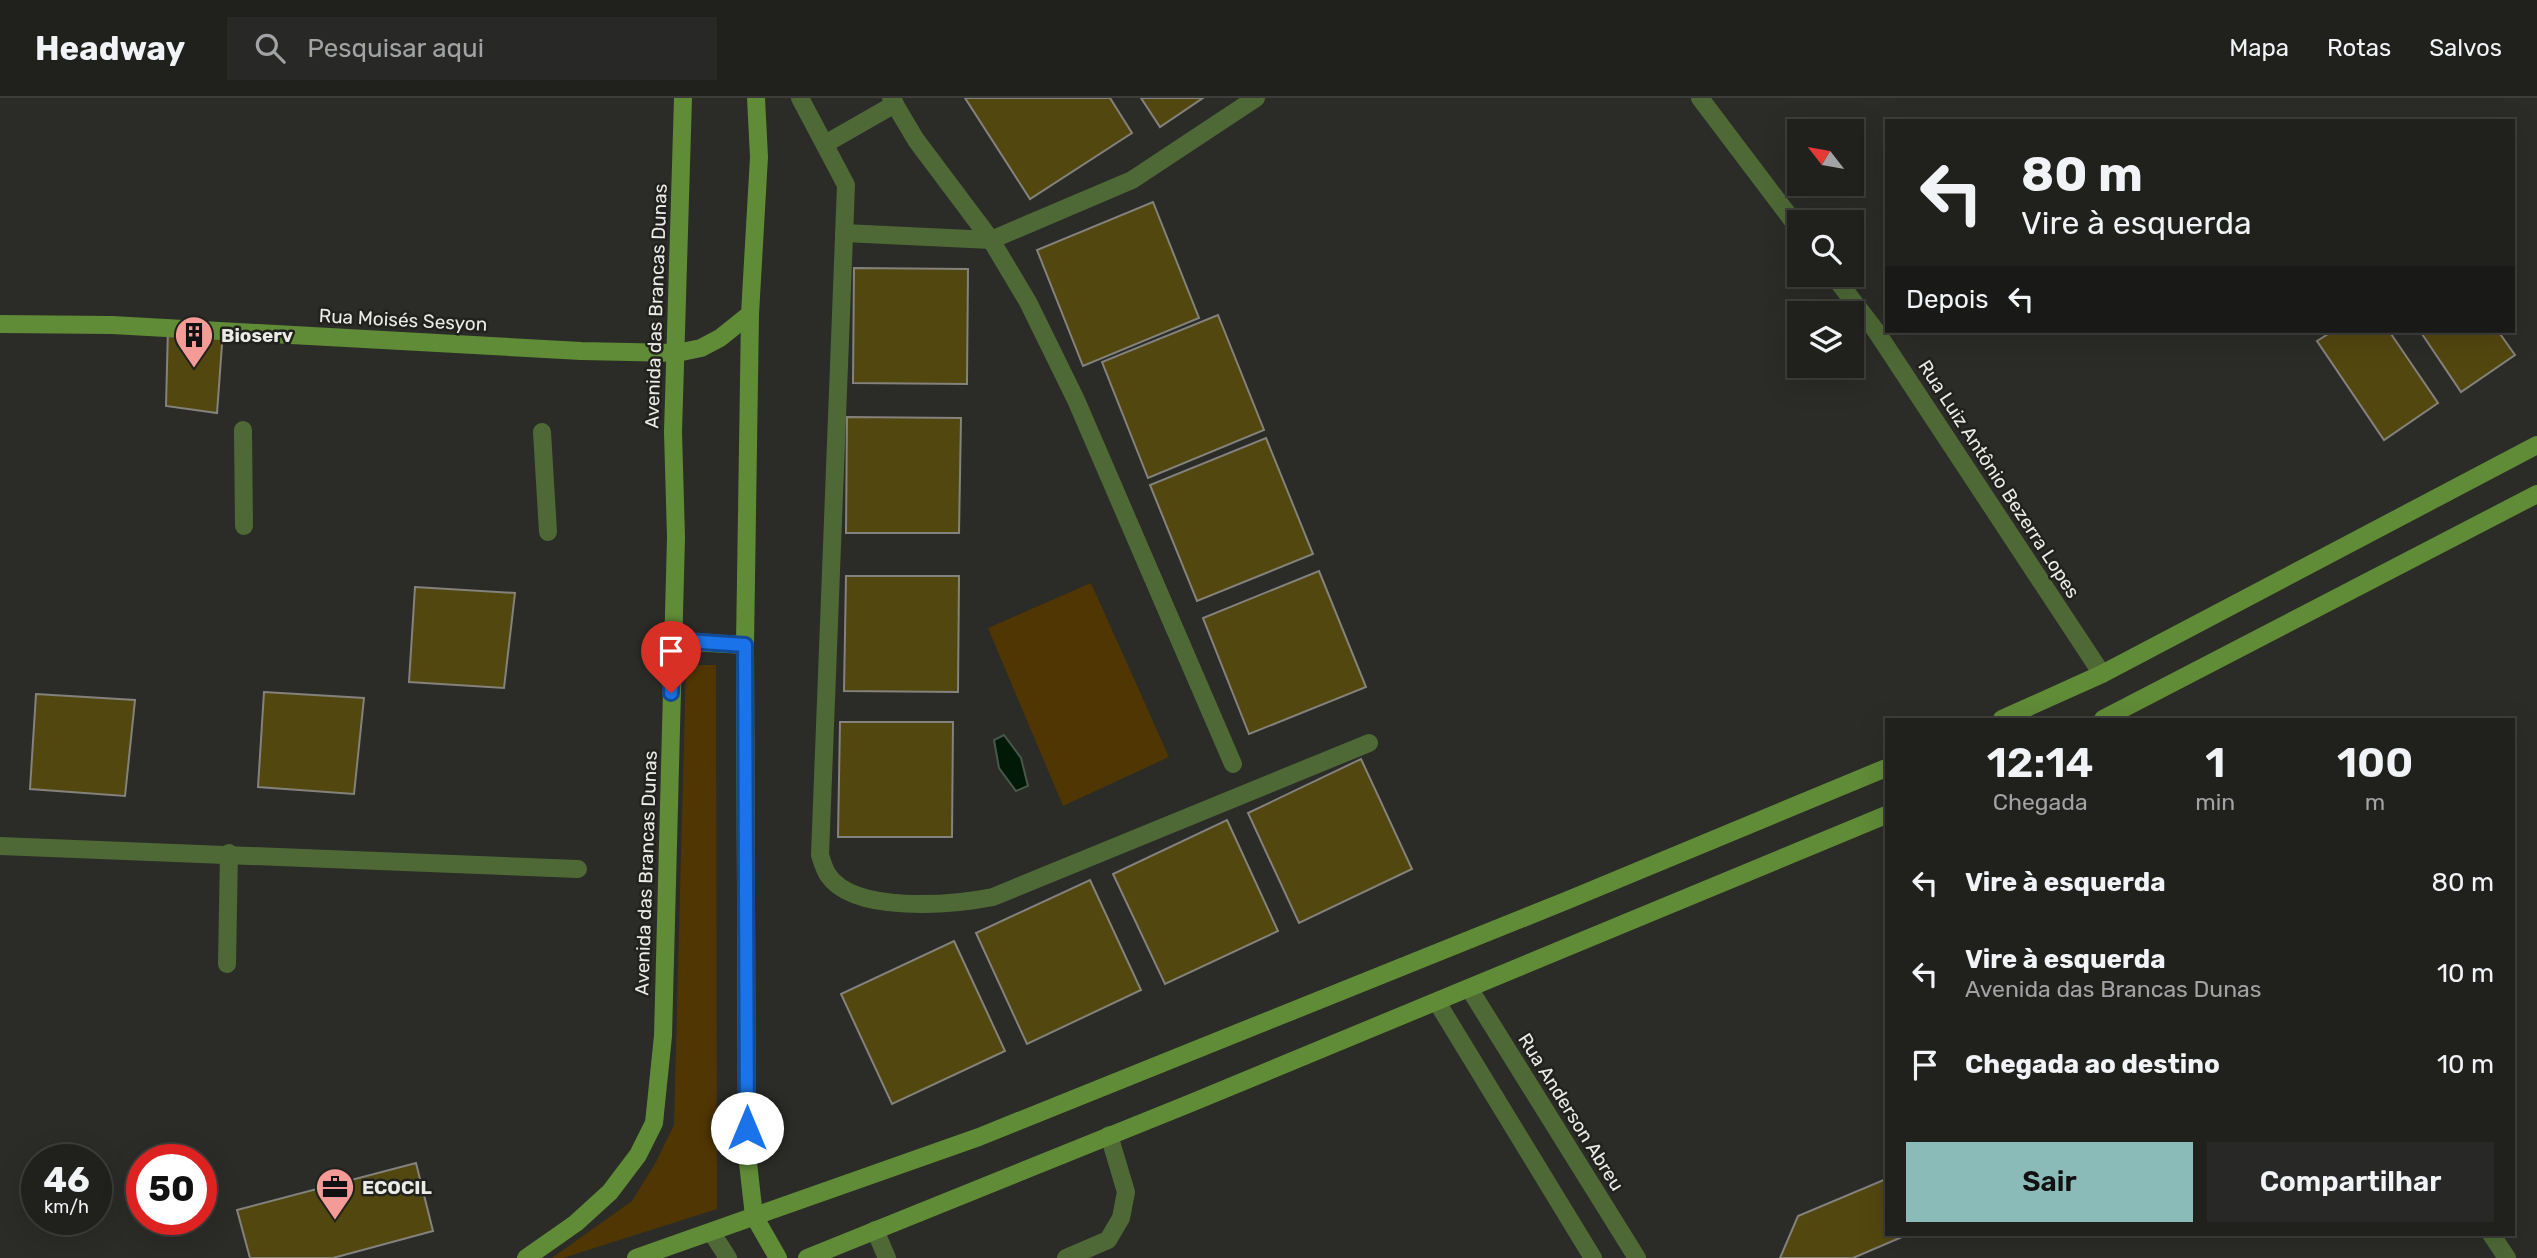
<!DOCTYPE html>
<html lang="pt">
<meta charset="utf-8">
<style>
:root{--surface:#20201d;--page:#282826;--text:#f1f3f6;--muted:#a2a3a4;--line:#3d3e3b;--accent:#8bbbb9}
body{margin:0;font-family:Rubik,sans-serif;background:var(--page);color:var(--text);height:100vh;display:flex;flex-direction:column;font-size:26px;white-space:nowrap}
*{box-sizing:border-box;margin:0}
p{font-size:23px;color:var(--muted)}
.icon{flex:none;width:38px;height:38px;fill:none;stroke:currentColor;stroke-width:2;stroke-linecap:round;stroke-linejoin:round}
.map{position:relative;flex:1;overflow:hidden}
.side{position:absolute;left:1885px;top:620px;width:630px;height:518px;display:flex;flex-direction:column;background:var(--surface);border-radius:0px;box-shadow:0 7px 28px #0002,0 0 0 2px var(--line)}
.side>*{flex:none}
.guide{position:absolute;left:1885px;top:21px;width:630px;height:214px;border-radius:0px;box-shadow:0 7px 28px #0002,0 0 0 2px var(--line);background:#20201d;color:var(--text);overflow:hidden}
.needle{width:46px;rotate:301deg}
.tools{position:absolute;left:1787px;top:21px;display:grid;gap:14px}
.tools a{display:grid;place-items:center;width:77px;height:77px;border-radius:0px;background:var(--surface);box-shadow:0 7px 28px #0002,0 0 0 2px var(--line);font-size:35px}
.speed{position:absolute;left:21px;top:1046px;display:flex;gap:14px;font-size:35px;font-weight:700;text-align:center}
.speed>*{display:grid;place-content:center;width:91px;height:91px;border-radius:50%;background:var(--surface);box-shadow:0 7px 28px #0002,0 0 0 2px var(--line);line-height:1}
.speed small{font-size:18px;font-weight:400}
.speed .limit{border:10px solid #d22;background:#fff;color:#111}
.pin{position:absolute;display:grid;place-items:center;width:60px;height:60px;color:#fff;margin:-72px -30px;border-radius:50% 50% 50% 0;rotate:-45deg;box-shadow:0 0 7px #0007}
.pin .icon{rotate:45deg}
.me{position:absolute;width:77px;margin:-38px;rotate:0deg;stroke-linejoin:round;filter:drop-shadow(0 0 5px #0008)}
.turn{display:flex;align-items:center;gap:24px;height:147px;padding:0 21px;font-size:32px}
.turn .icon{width:91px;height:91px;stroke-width:2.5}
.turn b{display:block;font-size:49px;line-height:60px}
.then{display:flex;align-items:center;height:66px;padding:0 21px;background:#0003;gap:14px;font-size:26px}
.eta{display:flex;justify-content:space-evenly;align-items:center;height:119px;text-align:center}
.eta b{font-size:42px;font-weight:600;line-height:49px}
.cta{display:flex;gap:14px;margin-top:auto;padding:14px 21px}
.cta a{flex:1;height:80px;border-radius:0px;background:var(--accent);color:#111;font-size:28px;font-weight:600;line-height:80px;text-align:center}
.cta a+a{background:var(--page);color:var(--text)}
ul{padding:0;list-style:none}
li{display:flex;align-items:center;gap:21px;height:91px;padding:0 21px}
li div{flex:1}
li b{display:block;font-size:26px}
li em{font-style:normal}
header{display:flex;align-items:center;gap:42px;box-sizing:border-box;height:98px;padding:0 35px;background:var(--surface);border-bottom:2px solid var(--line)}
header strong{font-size:33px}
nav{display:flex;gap:38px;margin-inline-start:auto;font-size:24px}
.search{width:490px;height:63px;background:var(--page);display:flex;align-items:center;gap:18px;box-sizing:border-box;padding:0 24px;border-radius:0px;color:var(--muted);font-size:26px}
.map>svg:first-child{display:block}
</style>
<header>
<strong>Headway</strong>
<div class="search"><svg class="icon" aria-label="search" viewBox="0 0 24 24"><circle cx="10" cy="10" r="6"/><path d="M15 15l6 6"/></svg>Pesquisar aqui</div>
<nav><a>Mapa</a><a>Rotas</a><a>Salvos</a></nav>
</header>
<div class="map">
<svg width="2537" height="1160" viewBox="0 0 2537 1160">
<rect width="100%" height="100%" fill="#2b2b27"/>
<g fill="#503603">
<path d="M1091,485L1169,659L1063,708L988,530Z"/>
<path d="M686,567H716L717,1111L563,1160H552L632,1103L656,1064L674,1027Z"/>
</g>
<path fill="#011907" stroke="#47584a" stroke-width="2" d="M1004,637L1021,660L1028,688L1016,693L999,670L994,642Z"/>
<g fill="#534710" stroke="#83827d" stroke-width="2">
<path d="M965,0H1110L1132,35L1030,101Z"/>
<path d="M1141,0H1203L1160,29Z"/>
<path d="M1153,104L1199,220L1083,268L1037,152Z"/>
<path d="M854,170L968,171L967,286L853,285Z"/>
<path d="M1218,217L1264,332L1148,380L1102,264Z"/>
<path d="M168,230L223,233L217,315L166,308Z"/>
<path d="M2333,233H2389L2438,305L2384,342L2317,243Z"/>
<path d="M2420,233H2498L2515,257L2461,294Z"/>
<path d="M847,319L961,320L959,435H846Z"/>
<path d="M1266,340L1313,456L1197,503L1150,387Z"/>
<path d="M1319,473L1366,589L1249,636L1203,520Z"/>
<path d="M846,478H959L958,594L844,593Z"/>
<path d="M415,489L515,495L504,590L409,584Z"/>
<path d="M264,594L364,600L354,696L258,689Z"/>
<path d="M36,596L135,602L125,698L30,691Z"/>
<path d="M840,624H953L952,739H838Z"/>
<path d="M1361,661L1412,771L1299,825L1248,715Z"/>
<path d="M1227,722L1278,833L1165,886L1113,776Z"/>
<path d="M1090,782L1141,892L1027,946L976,835Z"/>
<path d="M954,843L1005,953L892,1006L841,896Z"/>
<path d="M416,1065L433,1133L333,1160H250L237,1112Z"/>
<path d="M1886,1081V1136H1909L1853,1160H1780L1798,1118Z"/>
</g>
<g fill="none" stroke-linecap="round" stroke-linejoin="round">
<g stroke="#4e6936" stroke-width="18">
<path d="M800,0L846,87L820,757C822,763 824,771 828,777C854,816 953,807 993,799L1369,645"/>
<path d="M891,0L916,42L991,142L1028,204L1076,302L1233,666"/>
<path d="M825,46L895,6"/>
<path d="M844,135L991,142L1132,82L1256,0"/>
<path d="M243,332L244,428"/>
<path d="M542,334L548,434"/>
<path d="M0,748L578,771"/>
<path d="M227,866L229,755"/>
<path d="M875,1132L887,1160"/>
<path d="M1066,1160L1108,1142L1121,1120L1126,1094L1109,1037"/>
</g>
<g stroke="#4e6936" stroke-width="18">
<path d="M1700,0L1799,131"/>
<path d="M1833,177L1876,233L2102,576"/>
<path d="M1469,890L1637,1160"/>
<path d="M1437,904L1593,1160"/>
<path d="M712,1135L728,1160"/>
<path d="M2491,1136L2507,1160"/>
</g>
<g stroke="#608b37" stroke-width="18">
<path d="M756,0L759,59L750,216L745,547L747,1056L754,1118L778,1160"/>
<path d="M0,226L112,227L581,253L677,255L701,250L720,240L750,216"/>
<path d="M673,543L745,547"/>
<path d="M2002,621L2102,576L2537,347"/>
<path d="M2103,621L2537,396"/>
<path d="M526,1160L576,1125L610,1094L638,1057L654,1025L663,938L676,439L673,334L683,0"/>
<path d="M636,1160L979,1039L1568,802L1886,670"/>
<path d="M807,1160L1191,1005L1886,717"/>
</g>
</g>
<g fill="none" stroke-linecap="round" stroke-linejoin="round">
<g stroke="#114b97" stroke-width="18">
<path id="route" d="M671,595L673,542L745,547L747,1030"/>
</g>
<use href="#route" stroke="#1a73e8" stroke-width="12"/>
</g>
<defs>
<g id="building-pin" transform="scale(2.0125)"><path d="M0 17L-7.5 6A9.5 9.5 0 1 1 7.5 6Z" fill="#f59b97" stroke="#21221d"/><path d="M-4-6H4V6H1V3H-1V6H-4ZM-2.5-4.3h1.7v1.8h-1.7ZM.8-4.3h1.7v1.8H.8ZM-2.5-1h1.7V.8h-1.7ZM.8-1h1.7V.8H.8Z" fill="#111"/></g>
<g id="office-pin" transform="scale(2.0125)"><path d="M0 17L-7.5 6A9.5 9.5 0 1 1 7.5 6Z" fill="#f59b97" stroke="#21221d"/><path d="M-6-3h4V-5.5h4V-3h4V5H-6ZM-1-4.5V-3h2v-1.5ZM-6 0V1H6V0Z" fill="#111"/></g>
</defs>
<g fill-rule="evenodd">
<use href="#building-pin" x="194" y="237"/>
<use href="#office-pin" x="335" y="1089"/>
</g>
<g text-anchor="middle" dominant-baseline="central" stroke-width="5" stroke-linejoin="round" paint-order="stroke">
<g font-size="19" fill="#eaeae7" stroke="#21221d">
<text transform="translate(656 208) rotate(-88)">Avenida das Brancas Dunas</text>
<text transform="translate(403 222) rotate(3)">Rua Moisés Sesyon</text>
<text transform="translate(1999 381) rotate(57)">Rua Luiz Antônio Bezerra Lopes</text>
<text transform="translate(646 775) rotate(-88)">Avenida das Brancas Dunas</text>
<text transform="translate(1571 1014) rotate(58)">Rua Anderson Abreu</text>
</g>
<g font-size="19" font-weight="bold" fill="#eaeae7" stroke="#21221d" text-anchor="start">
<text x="221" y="237">Bioserv</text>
<text x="362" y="1089">ECOCIL</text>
</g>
</g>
</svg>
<div class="tools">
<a><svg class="needle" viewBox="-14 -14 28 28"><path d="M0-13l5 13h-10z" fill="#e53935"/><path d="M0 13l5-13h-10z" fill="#a2a3a4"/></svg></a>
<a><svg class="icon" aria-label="search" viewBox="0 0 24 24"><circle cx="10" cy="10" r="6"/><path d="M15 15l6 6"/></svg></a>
<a><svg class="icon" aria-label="layers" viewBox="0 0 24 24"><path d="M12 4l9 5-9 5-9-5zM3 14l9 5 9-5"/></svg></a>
</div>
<div class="speed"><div>46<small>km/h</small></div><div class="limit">50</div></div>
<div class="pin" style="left:671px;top:595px;background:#d93025"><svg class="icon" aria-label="arrive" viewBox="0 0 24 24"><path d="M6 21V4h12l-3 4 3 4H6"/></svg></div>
<svg class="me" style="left:747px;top:1030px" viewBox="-20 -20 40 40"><circle r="19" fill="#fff"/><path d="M0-13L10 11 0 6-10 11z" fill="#1a73e8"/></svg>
<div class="guide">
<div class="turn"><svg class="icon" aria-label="left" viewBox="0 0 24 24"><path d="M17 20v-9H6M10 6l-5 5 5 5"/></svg><div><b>80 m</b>Vire à esquerda</div></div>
<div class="then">Depois<svg class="icon" aria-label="left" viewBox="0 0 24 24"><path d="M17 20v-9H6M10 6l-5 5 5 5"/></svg></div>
</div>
<section class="side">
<div class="eta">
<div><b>12:14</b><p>Chegada</p></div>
<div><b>1</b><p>min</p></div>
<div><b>100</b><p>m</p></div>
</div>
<ul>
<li><svg class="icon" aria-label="left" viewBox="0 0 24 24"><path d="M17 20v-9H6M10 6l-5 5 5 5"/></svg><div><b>Vire à esquerda</b></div><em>80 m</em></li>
<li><svg class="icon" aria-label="left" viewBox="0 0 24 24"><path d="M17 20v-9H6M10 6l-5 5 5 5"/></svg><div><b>Vire à esquerda</b><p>Avenida das Brancas Dunas</p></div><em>10 m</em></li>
<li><svg class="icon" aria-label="arrive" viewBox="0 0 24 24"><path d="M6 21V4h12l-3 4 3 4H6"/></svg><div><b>Chegada ao destino</b></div><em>10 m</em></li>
</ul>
<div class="cta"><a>Sair</a><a>Compartilhar</a></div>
</section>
</div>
